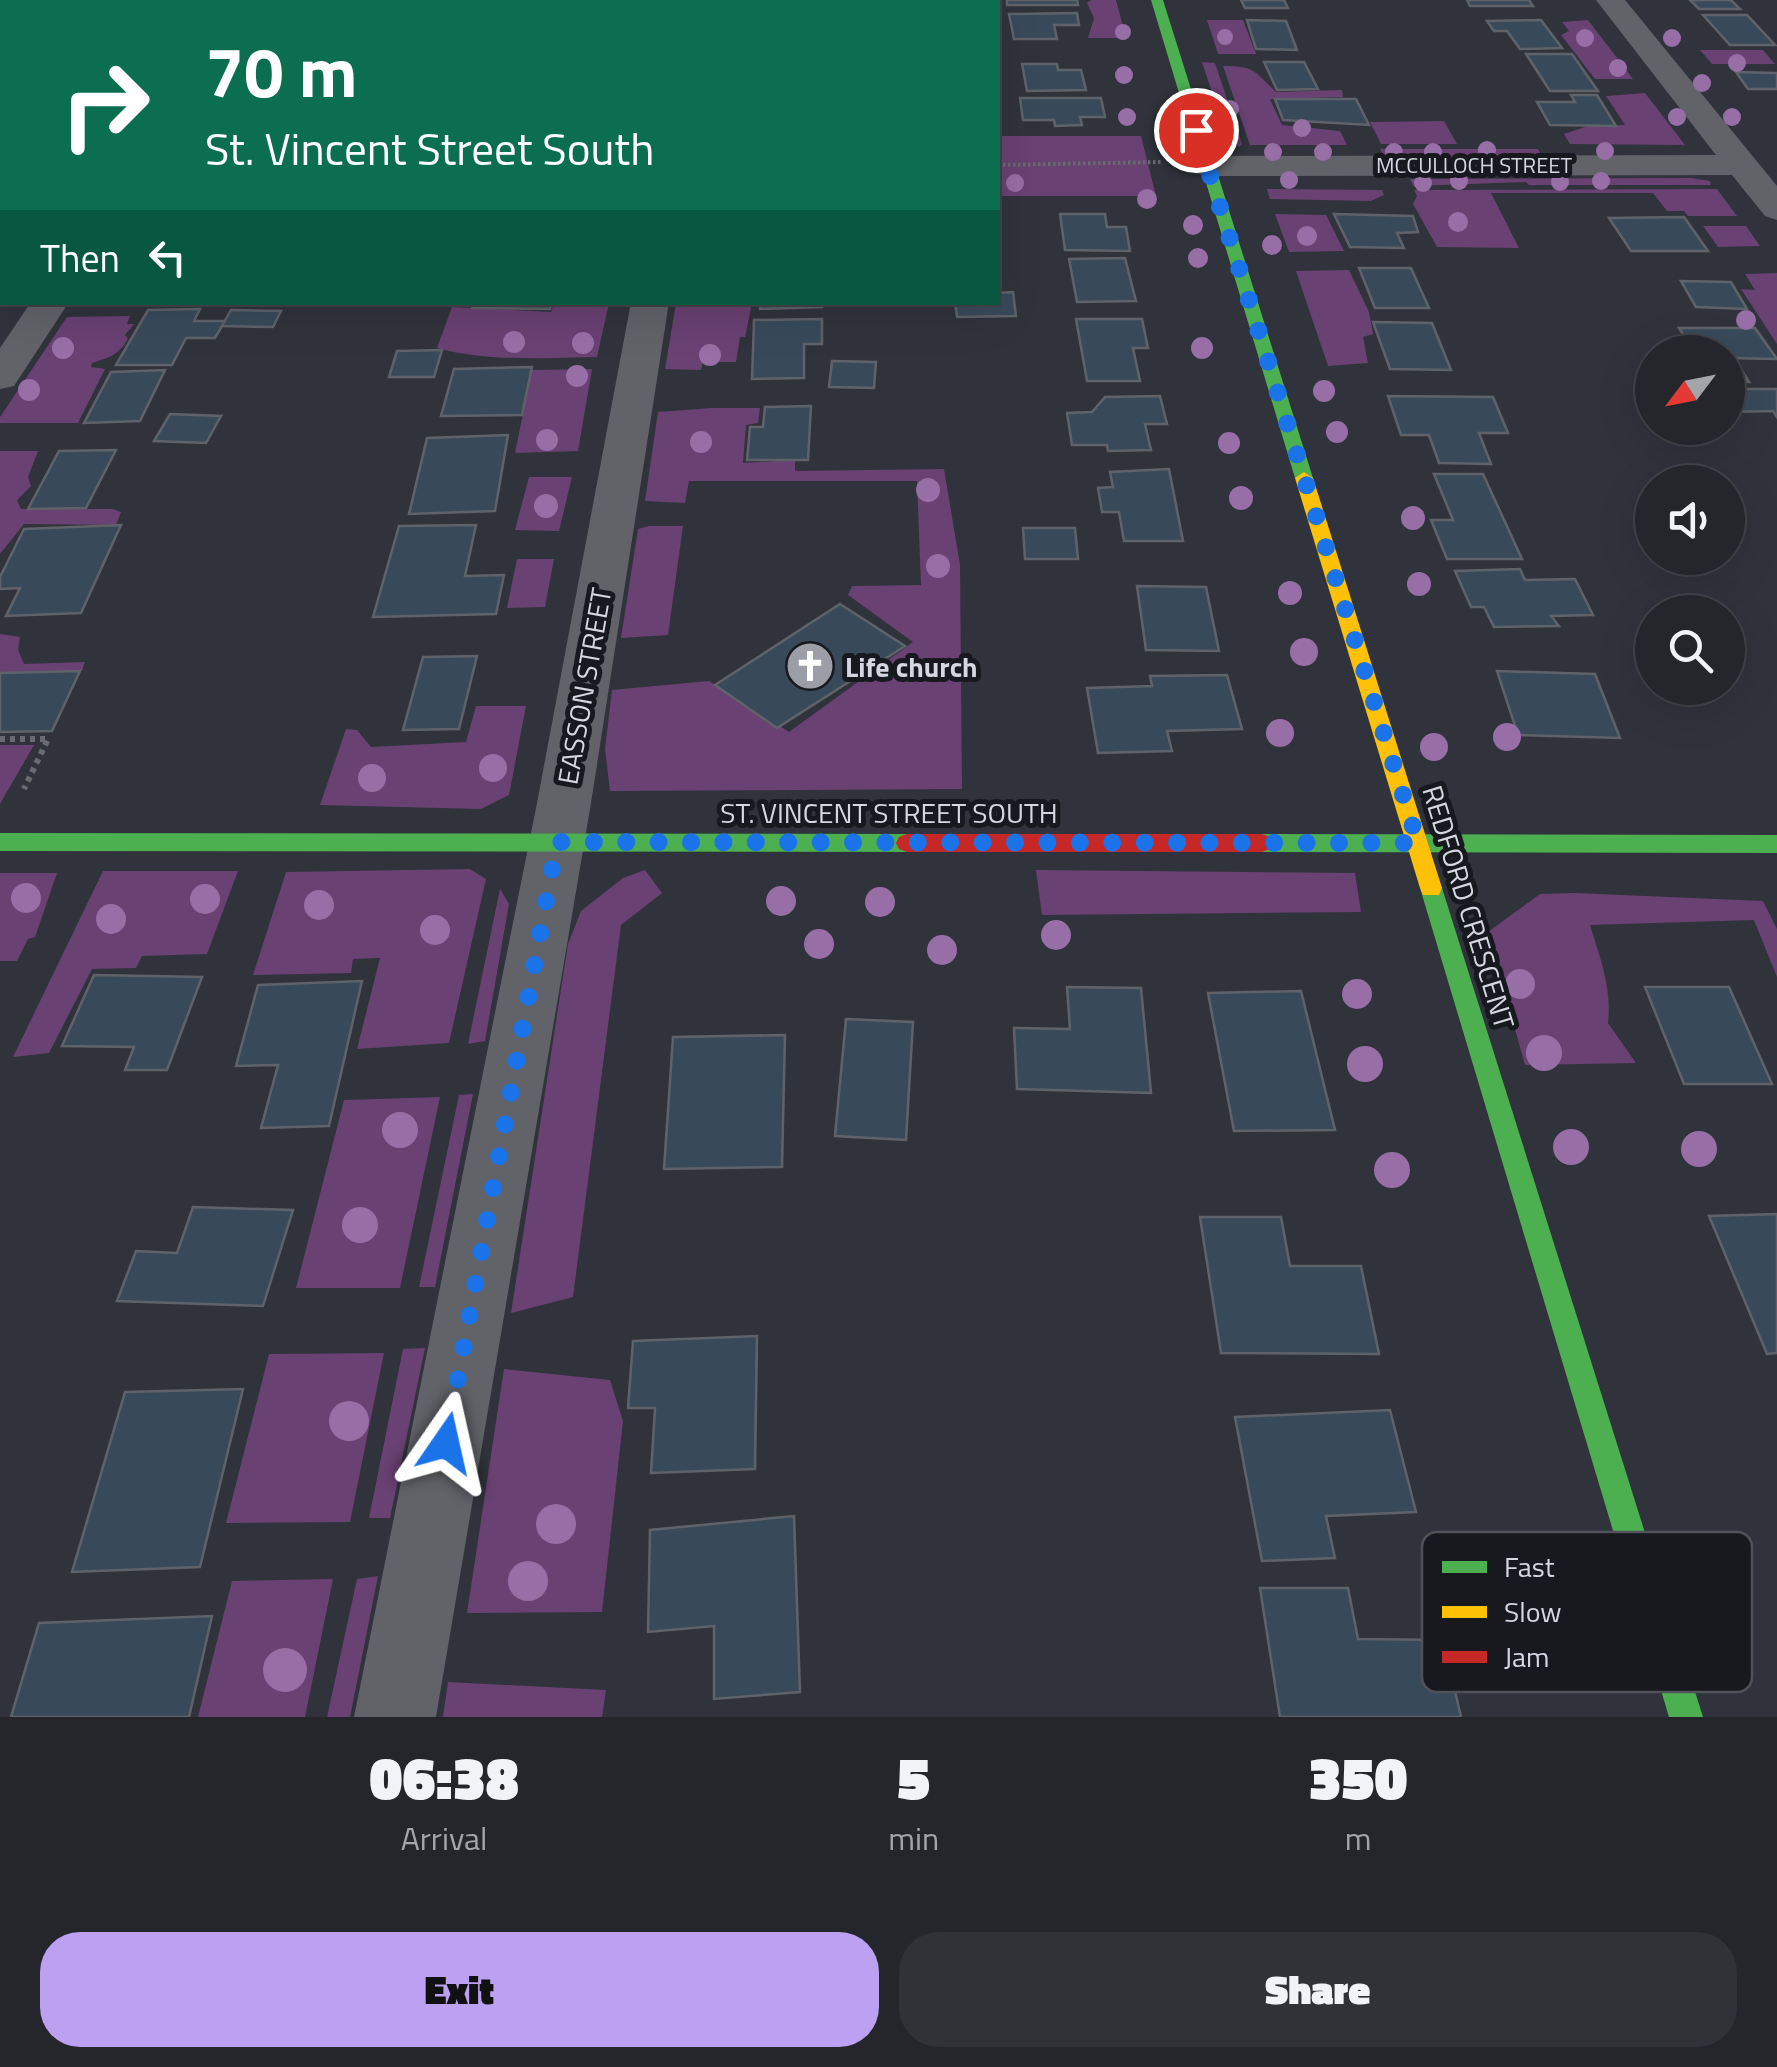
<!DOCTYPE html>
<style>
:root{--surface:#24262c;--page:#303238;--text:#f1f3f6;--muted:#a3a5a9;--line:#414348;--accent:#bca0f2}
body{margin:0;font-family:"Titillium Web",sans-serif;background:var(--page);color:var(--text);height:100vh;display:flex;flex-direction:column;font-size:38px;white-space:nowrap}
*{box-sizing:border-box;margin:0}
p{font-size:32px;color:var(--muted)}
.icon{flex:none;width:55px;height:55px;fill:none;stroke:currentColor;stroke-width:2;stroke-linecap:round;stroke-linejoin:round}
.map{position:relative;height:1717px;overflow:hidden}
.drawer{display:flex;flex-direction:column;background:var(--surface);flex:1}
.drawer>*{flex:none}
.top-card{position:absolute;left:0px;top:0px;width:1000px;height:305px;box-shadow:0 10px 40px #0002,0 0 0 2px var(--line);background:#0b6e4f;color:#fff;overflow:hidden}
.needle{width:65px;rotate:238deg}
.fabs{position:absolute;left:1635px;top:335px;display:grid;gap:20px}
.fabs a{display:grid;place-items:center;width:110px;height:110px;border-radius:50%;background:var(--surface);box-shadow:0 10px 40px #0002,0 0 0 2px var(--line);font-size:50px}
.pin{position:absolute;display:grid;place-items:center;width:85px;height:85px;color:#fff;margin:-42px;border:5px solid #fff;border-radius:50%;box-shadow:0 2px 10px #0007}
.me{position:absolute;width:110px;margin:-55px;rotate:11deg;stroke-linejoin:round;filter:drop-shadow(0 0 8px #0008)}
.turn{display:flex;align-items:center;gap:35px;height:210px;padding:0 40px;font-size:45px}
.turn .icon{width:130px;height:130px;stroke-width:2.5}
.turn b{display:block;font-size:70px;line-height:85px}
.then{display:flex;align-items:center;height:95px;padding:0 40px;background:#0003;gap:20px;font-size:38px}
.eta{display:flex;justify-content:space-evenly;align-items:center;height:170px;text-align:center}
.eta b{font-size:60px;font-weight:800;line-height:70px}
.button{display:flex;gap:20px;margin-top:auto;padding:20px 40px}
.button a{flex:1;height:115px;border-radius:40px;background:var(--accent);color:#111;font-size:40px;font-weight:800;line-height:115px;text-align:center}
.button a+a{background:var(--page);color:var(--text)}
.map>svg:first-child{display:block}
</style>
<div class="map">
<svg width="1777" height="1717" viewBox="0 0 1777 1717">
<rect width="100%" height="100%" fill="#30333b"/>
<g fill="#694173">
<path d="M1091,0H1116L1126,38H1088L1094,18L1087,3Z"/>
<path d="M1207,20H1243L1256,54H1218Z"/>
<path d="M1588,20L1633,79H1595L1561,35L1569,31L1562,22Z"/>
<path d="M1700,50H1763L1775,64H1712Z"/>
<path d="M1202,62L1215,63L1242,144L1239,147L1225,132Z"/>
<path d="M1223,66C1255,66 1254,71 1276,92L1342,90L1343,97L1270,99L1282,125L1340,131L1347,145H1250Z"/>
<path d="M1645,93L1685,145L1570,144L1564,134L1588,126L1625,125L1606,96Z"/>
<path d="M1444,121L1457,144H1381L1370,122Z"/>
<path d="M1141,136L1156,196H998V136Z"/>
<path d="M1380,149H1538L1541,155L1384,156Z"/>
<path d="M1691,178L1710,181L1711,185H1529L1526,182L1413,186L1410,179Z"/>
<path d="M1267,189L1382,190L1384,195L1371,201L1270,199Z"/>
<path d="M1717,189L1737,216H1688L1684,211H1667L1653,193H1491L1519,248L1437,247L1413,204L1417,196L1414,190Z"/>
<path d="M1275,214L1326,215L1344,251L1289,252Z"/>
<path d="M1703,226H1746L1760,246L1718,247Z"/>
<path d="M1349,270L1369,312L1373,334L1363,337L1368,363L1328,366L1296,271Z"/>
<path d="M1777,273V344L1741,289L1755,290L1745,274Z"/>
<path d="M554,303H609L597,357C544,358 488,362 437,348L452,307L551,312Z"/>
<path d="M676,303H752L745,337H740L736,362H703L701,370L665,369Z"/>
<path d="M130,316L127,324H134L125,335L128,339C117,356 110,357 92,363L91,367L105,369L78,423H0V417L67,317Z"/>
<path d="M592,369L578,451L515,453L532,370Z"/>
<path d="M712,408H760L758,423L746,425L743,463L795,460V471L944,469L960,565L962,789L610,791L605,749L612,690L709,681L789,732L913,642L848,595L852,586L921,585L917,481H689L685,503L645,501L658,412Z"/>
<path d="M0,451H38L28,477L31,486L17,500L21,509H113L121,512L116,525L24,524L0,554Z"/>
<path d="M529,477H572L559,531L515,530Z"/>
<path d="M649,526H683L668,635L621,638L638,529Z"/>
<path d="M517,559H554L545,607L507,608Z"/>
<path d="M0,634L20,637L18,650L24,664L85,662L82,671L0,673Z"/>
<path d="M476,706H526L509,795L481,809L320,805L346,729L357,730L371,747L466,742Z"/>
<path d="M0,745H34L0,804Z"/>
<path d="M470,869L486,879L449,1043L357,1049L380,958L353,959L351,973L253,975L286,872Z"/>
<path d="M645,870L662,893L621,925L573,1297L511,1313L568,944L581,911L623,878Z"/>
<path d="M1036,870L1355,873L1361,912L1042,915Z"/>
<path d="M103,871H238L207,954L142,956L136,968L92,969L49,1053L13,1057Z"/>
<path d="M0,873H57L35,937L28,939L17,961H0Z"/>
<path d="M500,889L509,904L485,1041L468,1044Z"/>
<path d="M1575,893L1763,901L1777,929V977L1754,920L1590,925C1600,958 1612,987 1608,1023L1636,1063L1525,1065L1488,932L1540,894Z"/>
<path d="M473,1094L435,1287H419L459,1095Z"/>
<path d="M440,1097L400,1288H296L344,1100Z"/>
<path d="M425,1348L390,1518H369L403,1349Z"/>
<path d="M384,1353L350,1522L226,1523L269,1354Z"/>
<path d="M504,1369L610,1380L623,1421L602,1612L467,1613Z"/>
<path d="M378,1576L350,1717H327L357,1579Z"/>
<path d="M333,1579L305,1717H198L232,1581Z"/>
<path d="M448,1682L606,1690L602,1717H443Z"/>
</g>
<g fill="#384a5a" stroke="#5f6369" stroke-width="2.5">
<path d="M1007,0H1077L1078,5H1007Z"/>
<path d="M1241,0H1284L1288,8H1245Z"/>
<path d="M1467,0H1529L1533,6H1470Z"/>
<path d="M1690,0H1731L1740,9H1699Z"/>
<path d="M1077,13L1079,25H1054L1057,39H1014L1009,14Z"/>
<path d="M1703,15H1747L1775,45H1730Z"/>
<path d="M1247,20L1286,21L1297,50L1256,49Z"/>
<path d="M1541,20L1562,48L1520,49L1507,31H1494L1487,21Z"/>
<path d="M1526,54H1572L1598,91H1550Z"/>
<path d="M1264,62H1304L1318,89L1277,90Z"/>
<path d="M1022,64H1057L1058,70H1081L1086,90L1027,91Z"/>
<path d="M1736,72L1777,73V89H1748Z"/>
<path d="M1571,95H1597L1616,126L1550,125L1537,102H1575Z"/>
<path d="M1020,98H1101L1105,117H1080L1082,125L1055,126L1054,120H1023Z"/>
<path d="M1275,99H1356L1369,125L1283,120Z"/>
<path d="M1060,214H1105L1107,227H1126L1130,251L1065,250Z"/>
<path d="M1334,214L1413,216L1418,232L1397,233L1404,248L1350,247Z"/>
<path d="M1684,217L1708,251H1631L1609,218Z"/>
<path d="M1125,258L1136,301L1077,302L1069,259Z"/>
<path d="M1359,268H1411L1429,308H1375Z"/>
<path d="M1681,281L1731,282L1747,309L1696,307Z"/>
<path d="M1013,292L1016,316L957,317L955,302H998V293Z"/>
<path d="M474,302H551L550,309L472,308Z"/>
<path d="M761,302H822V307L760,309Z"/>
<path d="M200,309L194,321H225L215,338H186L172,365H116L148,310Z"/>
<path d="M231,310L281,311L273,327L222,326Z"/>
<path d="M822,319V344H804V378L752,379L754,320Z"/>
<path d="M1076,319H1142L1148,348H1133L1140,381H1087Z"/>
<path d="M1373,322L1432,323L1451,370L1390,369Z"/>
<path d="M1679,328H1755L1777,359L1728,358V352H1694Z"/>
<path d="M442,350L434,377H389L397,351Z"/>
<path d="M832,361L876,362L874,388L829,387Z"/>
<path d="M1728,362L1737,363L1749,382L1728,381Z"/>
<path d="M532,367L522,415L441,416L454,369Z"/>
<path d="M165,370L140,421L84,423L111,372Z"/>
<path d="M1728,389H1777V417L1773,411L1728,412Z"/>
<path d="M1160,396L1167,424H1145L1151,450L1108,451L1107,445H1072L1067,413L1092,412L1105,397Z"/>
<path d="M1388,396L1493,397L1508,433H1479L1491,464L1439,463L1429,435H1401Z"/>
<path d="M811,406L808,460H747L750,427H763L765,407Z"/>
<path d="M170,414L221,416L206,443L154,441Z"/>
<path d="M508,435L495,511L409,514L427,438Z"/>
<path d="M116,450L86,508L28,509L59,451Z"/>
<path d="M1169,469L1183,541H1124L1119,512H1102L1098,488L1113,487L1110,472Z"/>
<path d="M1434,474H1483L1522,559H1447L1431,520H1453Z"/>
<path d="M121,525L81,613L6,616L20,588L0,589V577L24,529Z"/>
<path d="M476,525L465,576L504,575L496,614L373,617L399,526Z"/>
<path d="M1023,528H1075L1078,559H1025Z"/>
<path d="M1520,569L1525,580L1575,579L1593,615L1551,616L1559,626L1494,627L1484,607H1471L1455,571Z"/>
<path d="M1137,586L1206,587L1219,651L1146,650Z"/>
<path d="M840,604L905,646L777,728L715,685Z"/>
<path d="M477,656L459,729L403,730L423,657Z"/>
<path d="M80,671L52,731L0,732V673Z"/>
<path d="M1497,671L1595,674L1620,738L1518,735Z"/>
<path d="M1227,675L1242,729L1167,731L1172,751L1098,753L1087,688L1152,686L1150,676Z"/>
<path d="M94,975L202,977L167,1070H125L134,1047L62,1046Z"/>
<path d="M362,981L329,1126L261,1128L278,1065L236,1066L258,985Z"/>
<path d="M1067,987L1141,988L1151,1093L1017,1089L1014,1028L1070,1029Z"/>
<path d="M1645,987H1729L1772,1084H1684Z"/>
<path d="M1301,991L1335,1130L1234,1131L1208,993Z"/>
<path d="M846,1019L913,1022L906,1140L835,1136Z"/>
<path d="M785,1035L782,1167L664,1169L673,1037Z"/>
<path d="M193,1207L293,1210L263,1306L117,1301L136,1251L177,1253Z"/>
<path d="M1777,1214V1353L1767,1354L1709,1216Z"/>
<path d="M1200,1217H1281L1290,1266H1361L1379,1354L1221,1353Z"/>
<path d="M757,1336L755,1469L651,1473L655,1408H628L633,1341Z"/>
<path d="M243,1389L200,1567L72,1572L125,1392Z"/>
<path d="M1390,1410L1416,1512L1326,1516L1335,1558L1262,1561L1235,1417Z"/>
<path d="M794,1516L800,1692L714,1699V1626L648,1632L650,1530Z"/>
<path d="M1260,1588H1348L1358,1639L1443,1640L1461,1717H1280Z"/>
<path d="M212,1616L189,1717H11L39,1623Z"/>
</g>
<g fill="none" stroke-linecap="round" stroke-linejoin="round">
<path stroke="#696b71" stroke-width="4" stroke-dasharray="2.5 2.5" stroke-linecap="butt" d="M998,165L1161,162"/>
<path stroke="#696b71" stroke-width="6" stroke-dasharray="5 5" stroke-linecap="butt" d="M0,739H48L24,789"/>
<g fill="#616369" fill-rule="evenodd">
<rect x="689" y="0" width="28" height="2"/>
<path d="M1596,0H1625L1777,186V220L1765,216L1732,175L1207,176L1195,173L1190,166L1195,159L1207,156L1716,155Z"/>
<rect x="0" y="157" width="2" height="20"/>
<path d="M31,302H69L14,386L0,389V348Z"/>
<path d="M631,302H669L591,803L436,1717H354L537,803Z"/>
</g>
<g fill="#4caf50" fill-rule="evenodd">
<path d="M1151,0H1163L1313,478L1310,482L1304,484L1295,478Z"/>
<path d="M0,833L907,834L915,837L918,843L915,849L907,852L0,851Z"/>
<path d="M1262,834L1777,835V853L1262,852L1254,849L1251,843L1254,837Z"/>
<path d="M1431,879L1439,881L1442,888L1703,1717H1669L1420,888L1423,881Z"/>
</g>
<path fill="#ffc107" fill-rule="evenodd" d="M1304,472L1313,478L1442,888L1439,895H1423L1420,888L1295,478Z"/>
<path fill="#c62828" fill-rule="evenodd" d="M907,834H1262L1270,837L1273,843L1270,849L1262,852H907L899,849L896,843L899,837Z"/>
</g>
<g fill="#986ea6">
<circle cx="1123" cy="32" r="8"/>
<circle cx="1585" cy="38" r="9"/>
<circle cx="1672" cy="38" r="9"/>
<circle cx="1225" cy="37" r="8"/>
<circle cx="1737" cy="63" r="9"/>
<circle cx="1618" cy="68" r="9"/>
<circle cx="1124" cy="75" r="9"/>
<circle cx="1702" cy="83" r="9"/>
<circle cx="1230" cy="109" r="9"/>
<circle cx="1127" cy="117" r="9"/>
<circle cx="1677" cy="117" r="9"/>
<circle cx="1732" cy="117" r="9"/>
<circle cx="1302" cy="128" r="9"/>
<circle cx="1487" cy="150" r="9"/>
<circle cx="1605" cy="151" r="9"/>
<circle cx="1273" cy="152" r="9"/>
<circle cx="1323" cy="152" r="9"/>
<circle cx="1394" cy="152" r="9"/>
<circle cx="1433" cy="152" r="9"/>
<circle cx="1289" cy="180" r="9"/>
<circle cx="1459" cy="181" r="9"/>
<circle cx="1601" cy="181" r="9"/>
<circle cx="1560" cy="182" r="9"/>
<circle cx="1015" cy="183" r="9"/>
<circle cx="1423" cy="183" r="9"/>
<circle cx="1147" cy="199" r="10"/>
<circle cx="1458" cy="222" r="10"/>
<circle cx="1193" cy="225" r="10"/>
<circle cx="1307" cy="236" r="10"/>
<circle cx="1272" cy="245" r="10"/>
<circle cx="1198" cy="258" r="10"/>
<circle cx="1746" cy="320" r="10"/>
<circle cx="514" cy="342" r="11"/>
<circle cx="583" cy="343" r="11"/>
<circle cx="63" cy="348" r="11"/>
<circle cx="1202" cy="348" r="11"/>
<circle cx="710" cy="355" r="11"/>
<circle cx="577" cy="376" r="11"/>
<circle cx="29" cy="390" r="11"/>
<circle cx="1324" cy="391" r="11"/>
<circle cx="1337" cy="432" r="11"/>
<circle cx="547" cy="440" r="11"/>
<circle cx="701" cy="442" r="11"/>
<circle cx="1229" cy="443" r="11"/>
<circle cx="928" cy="490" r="12"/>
<circle cx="1241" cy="498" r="12"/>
<circle cx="546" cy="506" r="12"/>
<circle cx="1413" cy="518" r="12"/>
<circle cx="938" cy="566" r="12"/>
<circle cx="1419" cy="584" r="12"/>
<circle cx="1290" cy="593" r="12"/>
<circle cx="1304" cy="652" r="14"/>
<circle cx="1280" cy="733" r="14"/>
<circle cx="1507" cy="737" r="14"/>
<circle cx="1434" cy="747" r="14"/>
<circle cx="493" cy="768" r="14"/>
<circle cx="372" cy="778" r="14"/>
<circle cx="26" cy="898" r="15"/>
<circle cx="205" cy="899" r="15"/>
<circle cx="781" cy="901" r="15"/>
<circle cx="880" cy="902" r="15"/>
<circle cx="319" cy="905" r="15"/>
<circle cx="111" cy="919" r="15"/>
<circle cx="435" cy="930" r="15"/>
<circle cx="1056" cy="935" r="15"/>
<circle cx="819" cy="944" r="15"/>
<circle cx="942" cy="950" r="15"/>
<circle cx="1520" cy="984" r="15"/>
<circle cx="1357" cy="994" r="15"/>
<circle cx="1544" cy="1053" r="18"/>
<circle cx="1365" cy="1064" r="18"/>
<circle cx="400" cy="1130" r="18"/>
<circle cx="1571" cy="1147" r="18"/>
<circle cx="1699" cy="1149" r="18"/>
<circle cx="1392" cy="1170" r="18"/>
<circle cx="360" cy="1225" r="18"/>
<circle cx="349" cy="1421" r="20"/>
<circle cx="556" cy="1524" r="20"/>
<circle cx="528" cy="1581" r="20"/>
<circle cx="285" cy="1670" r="22"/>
</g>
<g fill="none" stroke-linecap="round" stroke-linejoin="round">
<path stroke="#1a73e8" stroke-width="18" stroke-dasharray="0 32.4" d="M446,1443L557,842L1418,843L1196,130"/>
</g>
<defs>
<g id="church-disc" transform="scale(2.5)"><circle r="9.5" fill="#9b9ea6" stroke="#17191f"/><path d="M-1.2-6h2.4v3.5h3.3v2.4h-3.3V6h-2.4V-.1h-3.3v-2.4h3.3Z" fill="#fff"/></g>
</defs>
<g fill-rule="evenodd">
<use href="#church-disc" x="810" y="666"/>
</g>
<g text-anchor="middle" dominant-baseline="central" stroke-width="10" stroke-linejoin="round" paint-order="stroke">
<g font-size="22" fill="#d4d7e0" stroke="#17191f">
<text x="1474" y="165">MCCULLOCH STREET</text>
</g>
<g font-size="28" font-weight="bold" fill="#d4d7e0" stroke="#17191f" text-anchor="start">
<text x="845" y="666">Life church</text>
</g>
<g font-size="28" fill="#d4d7e0" stroke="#17191f">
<text transform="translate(584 686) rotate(-80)">EASSON STREET</text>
<text x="889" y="812">ST. VINCENT STREET SOUTH</text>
<text transform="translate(1469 907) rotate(73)">REDFORD CRESCENT</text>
</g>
</g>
<rect x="1422" y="1532" width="330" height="160" rx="15" fill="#17191f" stroke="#505259" stroke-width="2.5"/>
<rect x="1442" y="1561" width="45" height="12" fill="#4caf50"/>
<rect x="1442" y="1606" width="45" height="12" fill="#ffc107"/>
<rect x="1442" y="1651" width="45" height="12" fill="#c62828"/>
<g font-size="28" fill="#d4d7e0">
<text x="1504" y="1577">Fast</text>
<text x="1504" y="1622">Slow</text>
<text x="1504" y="1667">Jam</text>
</g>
</svg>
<div class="fabs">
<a><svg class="needle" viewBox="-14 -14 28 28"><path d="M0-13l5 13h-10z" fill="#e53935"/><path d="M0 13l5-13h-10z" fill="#a3a5a9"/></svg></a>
<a><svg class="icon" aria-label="sound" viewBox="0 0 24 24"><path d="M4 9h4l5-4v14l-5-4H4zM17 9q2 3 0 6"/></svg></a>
<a><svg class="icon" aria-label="search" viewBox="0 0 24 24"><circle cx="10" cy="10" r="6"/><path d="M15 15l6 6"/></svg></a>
</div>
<div class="pin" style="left:1196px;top:130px;background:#d93025"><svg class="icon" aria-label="arrive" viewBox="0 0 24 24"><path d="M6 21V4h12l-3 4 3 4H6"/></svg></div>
<svg class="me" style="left:446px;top:1443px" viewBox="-20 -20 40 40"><path d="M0-17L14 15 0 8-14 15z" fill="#1a73e8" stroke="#fff" stroke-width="4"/></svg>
<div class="top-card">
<div class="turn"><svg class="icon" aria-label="right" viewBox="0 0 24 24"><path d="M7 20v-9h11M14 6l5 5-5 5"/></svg><div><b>70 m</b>St. Vincent Street South</div></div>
<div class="then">Then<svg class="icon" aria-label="left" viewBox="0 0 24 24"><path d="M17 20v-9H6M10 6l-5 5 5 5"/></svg></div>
</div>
</div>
<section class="drawer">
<div class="eta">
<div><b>06:38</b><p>Arrival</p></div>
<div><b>5</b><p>min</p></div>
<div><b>350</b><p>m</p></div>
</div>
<div class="button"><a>Exit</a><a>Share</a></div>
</section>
